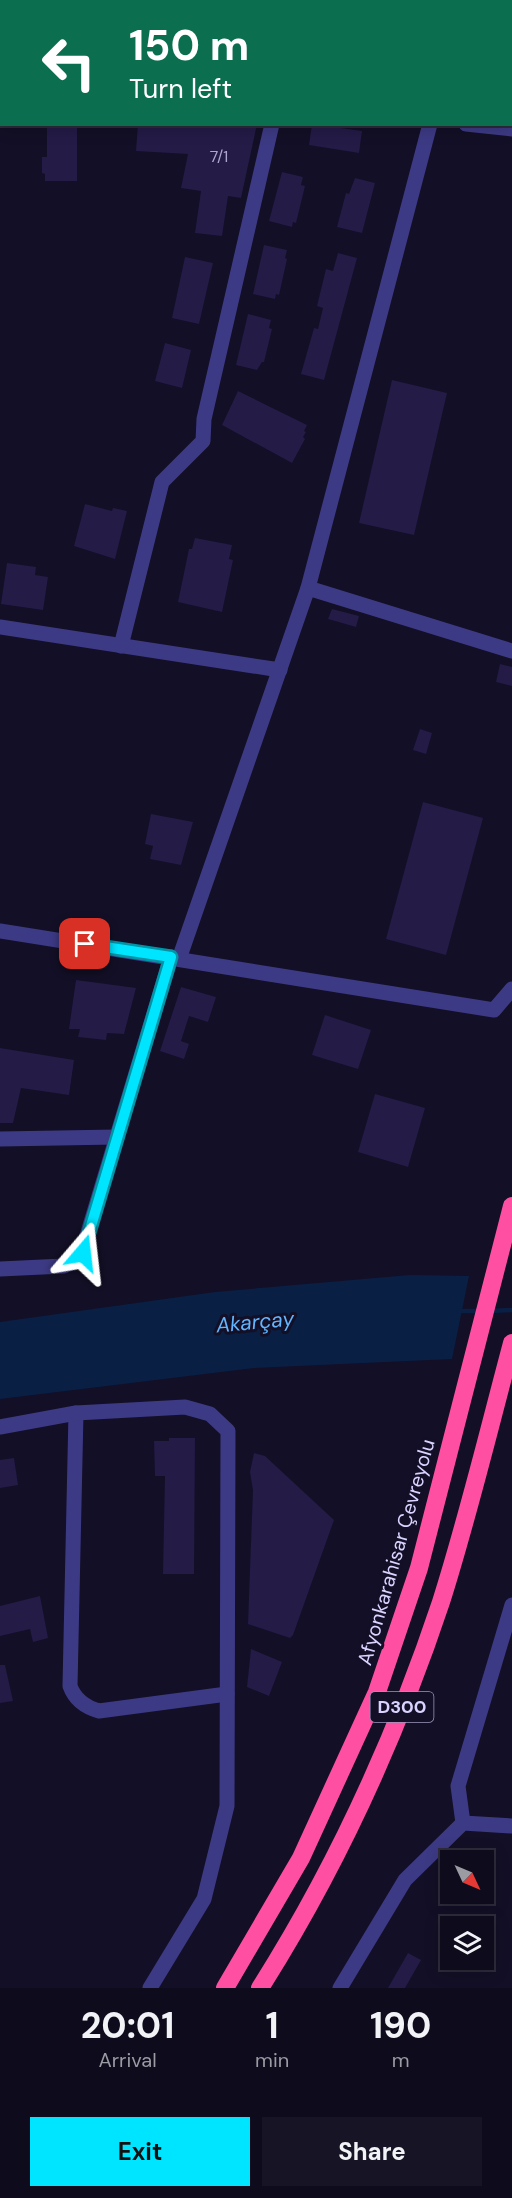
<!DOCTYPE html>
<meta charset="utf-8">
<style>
:root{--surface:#0e0b1c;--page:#171425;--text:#f1f3f6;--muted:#9b9ba3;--line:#2e2b3b;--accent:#00e5ff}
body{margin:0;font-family:"DM Sans",sans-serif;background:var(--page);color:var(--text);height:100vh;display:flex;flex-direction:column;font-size:22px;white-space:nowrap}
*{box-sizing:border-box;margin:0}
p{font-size:20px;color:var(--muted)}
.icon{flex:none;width:33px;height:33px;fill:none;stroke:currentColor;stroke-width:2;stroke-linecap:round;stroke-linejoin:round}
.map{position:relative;height:1988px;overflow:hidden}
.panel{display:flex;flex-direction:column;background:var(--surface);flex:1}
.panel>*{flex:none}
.hud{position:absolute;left:0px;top:0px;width:513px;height:126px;box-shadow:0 3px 15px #0003,0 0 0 2px var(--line);background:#0b6e4f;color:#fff;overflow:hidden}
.needle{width:39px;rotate:134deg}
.buttons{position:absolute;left:440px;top:1850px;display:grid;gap:12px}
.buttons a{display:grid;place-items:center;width:54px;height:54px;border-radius:0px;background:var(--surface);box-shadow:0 3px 15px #0003,0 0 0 2px var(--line);font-size:30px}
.pin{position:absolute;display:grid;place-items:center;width:51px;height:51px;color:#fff;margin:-26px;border-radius:12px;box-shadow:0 3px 9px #0006}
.me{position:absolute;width:66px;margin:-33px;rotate:17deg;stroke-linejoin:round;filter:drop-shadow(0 0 4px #0008)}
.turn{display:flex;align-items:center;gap:21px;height:126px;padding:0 30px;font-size:27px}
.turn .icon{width:78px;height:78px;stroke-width:2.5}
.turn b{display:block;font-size:42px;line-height:51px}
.eta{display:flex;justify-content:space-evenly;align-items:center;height:102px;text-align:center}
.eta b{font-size:36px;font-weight:700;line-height:42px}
.primary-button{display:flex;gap:12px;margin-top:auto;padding:12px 30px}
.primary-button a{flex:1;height:69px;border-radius:0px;background:var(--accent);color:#111;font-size:24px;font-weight:700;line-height:69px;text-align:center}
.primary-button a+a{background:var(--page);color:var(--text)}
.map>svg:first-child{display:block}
</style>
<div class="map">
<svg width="512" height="1988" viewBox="0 0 512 1988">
<rect width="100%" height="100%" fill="#130f26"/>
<path fill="#0a1f44" d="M410,1275L469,1276L452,1359L254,1368L0,1399V1322L215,1292Z"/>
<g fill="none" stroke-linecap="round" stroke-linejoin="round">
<g stroke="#0a1f44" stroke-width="4.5">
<path d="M458,1311H479"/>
<path d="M491,1311L512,1310"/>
</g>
</g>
<g fill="#241b47">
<path d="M47,124H77V181H45V174L42,173V157H47Z"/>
<path d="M138,124H257L241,198L228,196L222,236L195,233L201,191L181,188L188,154L136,151Z"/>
<path d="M312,124L362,131L359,153L309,145Z"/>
<path d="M282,172L303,177L301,185L305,186L296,223L293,222L292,227L269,221Z"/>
<path d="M355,178L375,183L362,233L337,227L346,193L349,194Z"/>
<path d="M264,245L287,250L285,258L287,259L279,295L276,294L275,299L253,294Z"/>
<path d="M338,253L357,258L324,380L301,374L314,328L318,329L323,308L317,306L326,269L333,271Z"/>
<path d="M185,257L213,263L199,324L172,318Z"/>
<path d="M248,314L271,320L269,328L272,329L264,362H262L257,370L236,365Z"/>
<path d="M165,343L191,350L182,388L155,381Z"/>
<path d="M392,380L447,393L414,535L359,523Z"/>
<path d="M238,391L307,425L304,431L306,432L303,437L305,439L292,463L222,425Z"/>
<path d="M85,504L112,511L113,508L127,511L115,559L74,546Z"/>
<path d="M195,538L232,545L229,559L233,560L222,612L178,602L189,549H192Z"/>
<path d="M7,563L36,567L35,575L48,577L43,610L1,604Z"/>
<path d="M332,609L359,616L356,627L328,619Z"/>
<path d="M500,664L512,667V686L496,682Z"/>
<path d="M420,729L432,733L426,754L413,750Z"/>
<path d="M423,802L483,818L446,955L386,939Z"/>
<path d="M151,814L193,822L181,865L150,859L153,846L145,844Z"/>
<path d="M76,980L136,988L124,1034L107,1033L106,1040L78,1037L80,1029H69Z"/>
<path d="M181,987L216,997L208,1022L189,1016L181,1041L189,1044L184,1059L160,1051Z"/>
<path d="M325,1015L371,1030L358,1069L312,1055Z"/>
<path d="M0,1048L74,1060L69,1095L21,1088L13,1123H0Z"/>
<path d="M375,1094L425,1108L408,1167L358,1152Z"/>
<path d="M169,1438H195L194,1574H163L165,1476H155L154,1441H169Z"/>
<path d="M254,1453L265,1456L334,1520L293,1635L290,1638L248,1624L253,1490L250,1472Z"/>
<path d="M14,1458L18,1485L0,1488V1460Z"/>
<path d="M40,1596L48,1638L33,1642L30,1629L0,1636V1606Z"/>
<path d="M251,1649L282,1662L269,1696L247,1687Z"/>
<path d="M0,1665H5L13,1701L0,1703Z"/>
<path d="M408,1953L421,1960L405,1988H388Z"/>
</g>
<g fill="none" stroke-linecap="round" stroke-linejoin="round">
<g stroke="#3d3a85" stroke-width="15">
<path d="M127,0V2"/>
<path d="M270,0V2"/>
<path d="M0,75H2"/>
<path d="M466,124L512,129"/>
<path d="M308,588L512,651"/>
<path d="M0,627L280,670"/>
<path d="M121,646L162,482L203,441L204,419L272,124"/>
<path d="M0,931L494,1010L512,989"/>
<path d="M179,959L308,588L430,124"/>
<path d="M0,1139L117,1137"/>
<path d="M0,1269L64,1266L80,1259L171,957"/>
<path d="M76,1413L70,1686C75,1700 85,1707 99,1711L227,1694"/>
<path d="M0,1427L76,1413L185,1407L210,1414L228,1431L227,1806L204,1899L150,1988"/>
<path d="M463,1823L458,1786L512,1605"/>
<path d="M340,1988L405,1880L463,1823L512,1826"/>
</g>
<g stroke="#ff4fa3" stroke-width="18">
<path d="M225,1988L301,1858L377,1692L419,1568L512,1206"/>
<path d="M260,1988C336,1868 396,1737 441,1602C468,1517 489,1429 512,1343"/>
</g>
</g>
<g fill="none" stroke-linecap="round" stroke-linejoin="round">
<g stroke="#0095a6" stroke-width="15">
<path id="route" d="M83,1253L171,957L85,944"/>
</g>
<use href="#route" stroke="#00e5ff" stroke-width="10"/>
</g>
<g text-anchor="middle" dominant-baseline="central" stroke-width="6" stroke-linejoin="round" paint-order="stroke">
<g font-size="16" fill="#aca6d1">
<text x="219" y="156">7/1</text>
</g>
<rect fill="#130f26" stroke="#9e99be" stroke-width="1.5" x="370.5" y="1692" width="63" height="30" rx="4.5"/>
<g font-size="18" font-weight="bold" fill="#d9d4ff">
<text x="402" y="1707">D300</text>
</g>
<g font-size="20" fill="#d9d4ff" stroke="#130f26">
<text transform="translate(396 1552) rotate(-74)">Afyonkarahisar Çevreyolu</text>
</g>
<g font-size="21" font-style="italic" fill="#62b6ff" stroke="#130f26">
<text transform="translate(255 1322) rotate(-5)">Akarçay</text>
</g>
</g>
</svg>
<div class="buttons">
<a><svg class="needle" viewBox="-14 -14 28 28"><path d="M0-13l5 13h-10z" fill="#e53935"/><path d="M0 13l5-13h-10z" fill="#9b9ba3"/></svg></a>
<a><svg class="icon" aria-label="layers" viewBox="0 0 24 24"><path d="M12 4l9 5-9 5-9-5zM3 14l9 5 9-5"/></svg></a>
</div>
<div class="pin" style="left:85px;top:944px;background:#d93025"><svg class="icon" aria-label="arrive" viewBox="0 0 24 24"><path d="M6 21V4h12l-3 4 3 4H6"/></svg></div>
<svg class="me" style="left:83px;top:1253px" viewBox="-20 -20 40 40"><path d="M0-17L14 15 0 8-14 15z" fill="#00e5ff" stroke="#fff" stroke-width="4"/></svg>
<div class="hud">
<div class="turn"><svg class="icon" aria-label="left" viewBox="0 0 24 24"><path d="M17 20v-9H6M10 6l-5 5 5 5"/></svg><div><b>150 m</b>Turn left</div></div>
</div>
</div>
<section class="panel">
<div class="eta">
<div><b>20:01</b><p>Arrival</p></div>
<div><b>1</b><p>min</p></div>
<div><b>190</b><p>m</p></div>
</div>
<div class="primary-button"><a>Exit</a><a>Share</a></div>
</section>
